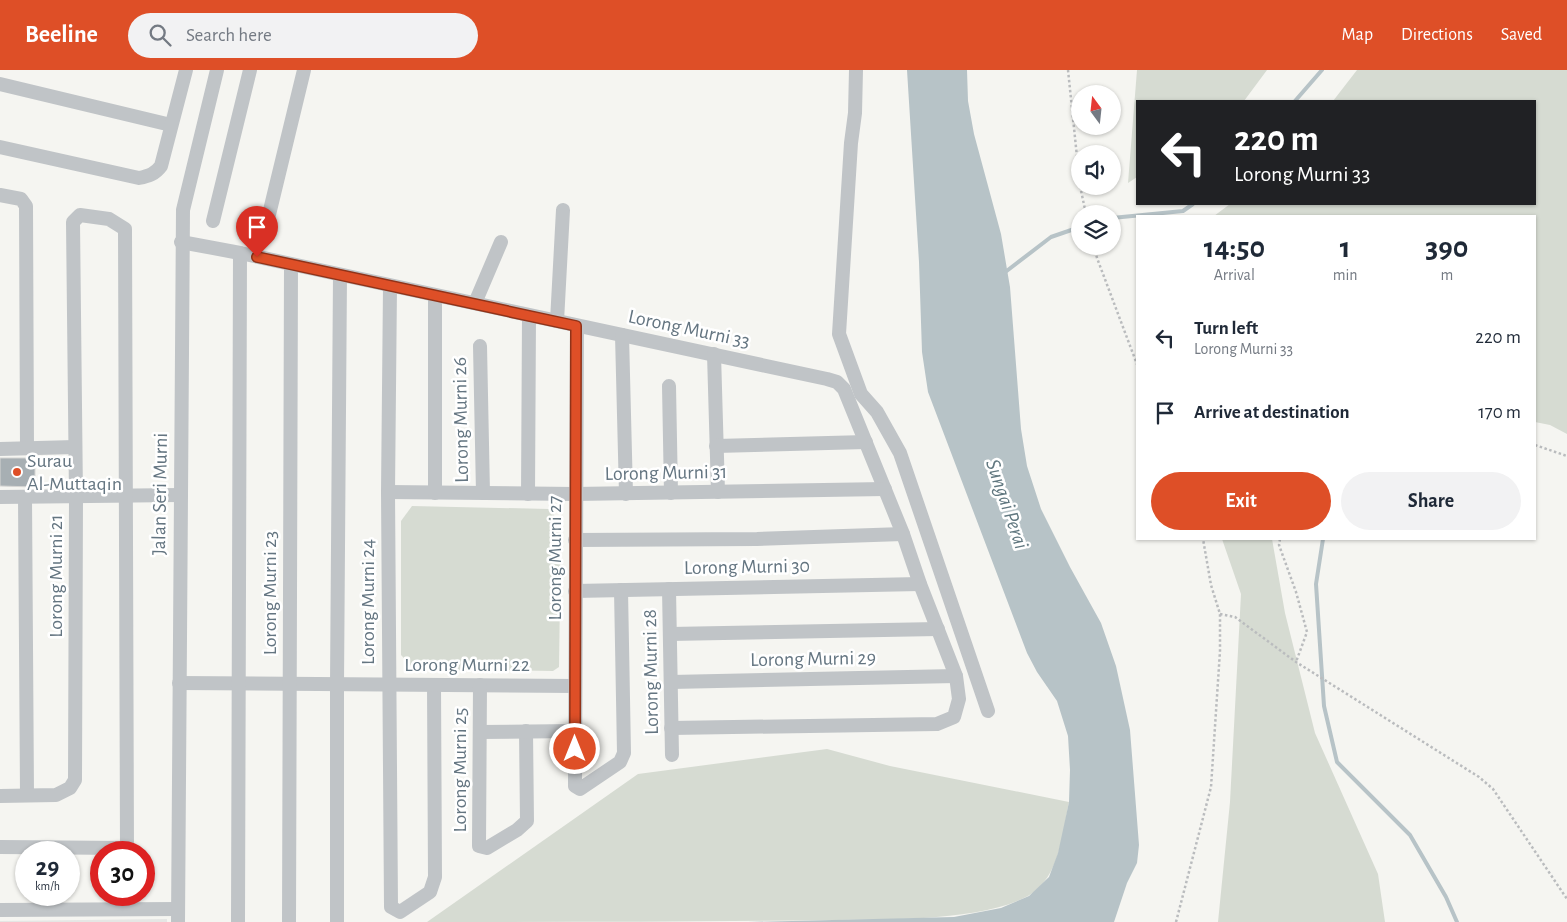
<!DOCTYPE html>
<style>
:root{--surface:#fff;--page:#f2f2f3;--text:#1f2937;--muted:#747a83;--accent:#de4f27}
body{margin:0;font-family:"Alegreya Sans",sans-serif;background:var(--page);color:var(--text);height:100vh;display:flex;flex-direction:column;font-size:19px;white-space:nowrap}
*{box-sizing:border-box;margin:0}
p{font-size:16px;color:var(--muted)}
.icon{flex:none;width:28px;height:28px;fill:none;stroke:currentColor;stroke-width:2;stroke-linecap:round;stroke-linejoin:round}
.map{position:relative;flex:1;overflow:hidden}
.details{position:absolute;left:1136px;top:145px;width:400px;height:325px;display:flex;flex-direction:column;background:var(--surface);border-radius:0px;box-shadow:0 1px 4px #0004}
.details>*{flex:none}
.top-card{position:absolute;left:1136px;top:30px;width:400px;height:105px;border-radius:0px;box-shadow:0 1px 4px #0004;background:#202124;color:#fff;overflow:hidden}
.needle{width:32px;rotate:345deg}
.buttons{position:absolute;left:1071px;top:15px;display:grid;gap:10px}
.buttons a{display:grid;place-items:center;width:50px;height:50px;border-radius:50%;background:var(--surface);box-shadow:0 1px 4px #0004;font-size:25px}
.speed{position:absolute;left:15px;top:771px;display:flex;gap:10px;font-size:25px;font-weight:700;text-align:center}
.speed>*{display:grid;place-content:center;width:65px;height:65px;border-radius:50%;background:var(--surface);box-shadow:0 1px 4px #0004;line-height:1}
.speed small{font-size:12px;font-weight:400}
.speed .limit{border:8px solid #d22;background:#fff;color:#111}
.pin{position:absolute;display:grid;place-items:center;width:42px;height:42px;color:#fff;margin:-51px -21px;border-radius:50% 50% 50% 0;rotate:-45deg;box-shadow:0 0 5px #0007}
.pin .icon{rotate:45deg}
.me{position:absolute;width:55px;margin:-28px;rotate:0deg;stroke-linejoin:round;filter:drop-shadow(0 0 4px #0008)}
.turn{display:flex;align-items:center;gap:18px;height:105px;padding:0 15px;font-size:22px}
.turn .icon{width:65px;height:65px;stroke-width:2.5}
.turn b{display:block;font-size:35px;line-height:42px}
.eta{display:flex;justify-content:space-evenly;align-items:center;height:85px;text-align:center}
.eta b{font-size:30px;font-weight:700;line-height:35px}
.primary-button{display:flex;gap:10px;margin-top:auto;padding:10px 15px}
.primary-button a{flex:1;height:58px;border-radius:30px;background:var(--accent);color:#fff;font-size:20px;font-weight:700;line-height:58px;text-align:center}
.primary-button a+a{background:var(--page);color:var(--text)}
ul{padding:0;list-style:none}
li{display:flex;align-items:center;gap:15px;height:75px;padding:0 15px}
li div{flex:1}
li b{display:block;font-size:19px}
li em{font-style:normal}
header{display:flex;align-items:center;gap:30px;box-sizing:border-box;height:70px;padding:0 25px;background:var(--accent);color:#fff}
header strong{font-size:24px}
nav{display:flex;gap:28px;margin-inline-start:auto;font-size:18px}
.search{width:350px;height:45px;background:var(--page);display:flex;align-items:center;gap:12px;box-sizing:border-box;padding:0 18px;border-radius:28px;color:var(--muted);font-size:19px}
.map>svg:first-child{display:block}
</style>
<header>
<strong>Beeline</strong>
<div class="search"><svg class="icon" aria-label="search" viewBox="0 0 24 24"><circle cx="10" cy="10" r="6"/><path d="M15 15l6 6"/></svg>Search here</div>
<nav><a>Map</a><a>Directions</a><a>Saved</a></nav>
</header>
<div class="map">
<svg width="1567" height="852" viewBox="0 0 1567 852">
<rect width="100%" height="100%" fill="#f5f5f1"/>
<path fill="#e5e6e4" d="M167,849V852H0V851Z"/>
<g fill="#d6dbd2">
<path d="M1137,0H1267L1244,31H1138L1137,107L1128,113Z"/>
<path d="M1357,0H1567V364L1550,355L1535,352V146H1214L1230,134H1535V31H1333Z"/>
<path d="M412,436L549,439L561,454L559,597L553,601L414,599L401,585V451Z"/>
<path d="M1222,469H1272L1285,543L1315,663L1378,804L1385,852H1218L1230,732L1241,524Z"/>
<path d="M827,679L890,696L1069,732C1062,765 1060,807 1028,826C979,852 885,849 827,850C694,852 560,852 427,852L638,704Z"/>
</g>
<path fill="#b7c3c7" d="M907,0H967L968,31L974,64L1001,164L1010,217L1021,359L1027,396L1041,439L1070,497L1101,553L1116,596L1130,660L1139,775L1137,793L1127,813L1114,852H748L954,847L1001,838L1029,826L1049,807L1058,783L1069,732L1070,700L1068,666L1057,631L1037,602L1027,583L928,322L922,282L919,192Z"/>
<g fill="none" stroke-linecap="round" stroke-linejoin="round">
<g stroke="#b7c3c7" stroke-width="4">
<path d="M1295,31L1322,0"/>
<path d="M1112,148L1183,141L1193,134"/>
<path d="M1004,203L1051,167L1080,157"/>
<path d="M1323,469L1316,514L1324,636L1337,692L1410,765L1446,827L1457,852"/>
</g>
</g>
<path fill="#a7afb3" stroke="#d6d6d4" d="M0,388H35V417L0,416Z"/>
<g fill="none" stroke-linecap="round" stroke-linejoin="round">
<g stroke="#babcbe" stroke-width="2.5" stroke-dasharray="2.5 2.5" stroke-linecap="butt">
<path d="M1068,0L1080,116"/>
<path d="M1080,116L1086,144"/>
<path d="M1094,176L1097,188L1138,297"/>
<path d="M1535,375L1567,386"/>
<path d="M1280,469L1279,475L1296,522L1307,562L1296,592"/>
<path d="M1220,544L1235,547L1296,592L1479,707L1493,719L1567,829"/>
<path d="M1176,852L1211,717L1220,581V544L1211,515L1203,469"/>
</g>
<g stroke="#c0c4c7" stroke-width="14">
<path d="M856,0L855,43L851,73L839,264L861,324L877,342L900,383L988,641"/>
<path d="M0,14L171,55"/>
<path d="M0,77L139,108C149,106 155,104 161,96L186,0"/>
<path d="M0,125L21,129L26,136L27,378"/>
<path d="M213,151L250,0"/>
<path d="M265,161L304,0"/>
<path d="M181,172L240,183L827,309L837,312L844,319L903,464L920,514L956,606L959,629L954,647L937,654L671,658"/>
<path d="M390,216L388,422L391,837L400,842L430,822L435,807L434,615"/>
<path d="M475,233L501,172"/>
<path d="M557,251L563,140"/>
<path d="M577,256L575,716L580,719L620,692L624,683L621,520"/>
<path d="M622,265L626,424"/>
<path d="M480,276L483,423"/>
<path d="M714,284L718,422"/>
<path d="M669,316L671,423"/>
<path d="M716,376L866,372"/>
<path d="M0,379L75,377"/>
<path d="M388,422L575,424L885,419"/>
<path d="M435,423V226"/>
<path d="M528,424L529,246"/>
<path d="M0,427L180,425"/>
<path d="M25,427L27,725"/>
<path d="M575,470L757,469L903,464"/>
<path d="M669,519L672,685"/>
<path d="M575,521L920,514"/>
<path d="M670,564L938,559"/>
<path d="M671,612L956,606"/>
<path d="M179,613L574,616"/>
<path d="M480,615L479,776L487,778L517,760L527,751L526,661"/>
<path d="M480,662L575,661"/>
<path d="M0,726L56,725L70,718L75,710L76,427L73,152L80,145L109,149L125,159L127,782"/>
<path d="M0,777L127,778"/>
<path d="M127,825V839"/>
<path d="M0,840L178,839"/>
<path d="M178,852L183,140L217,0"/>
<path d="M238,852L240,183"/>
<path d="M289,852L291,195"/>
<path d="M337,852V614L340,205"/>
</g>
</g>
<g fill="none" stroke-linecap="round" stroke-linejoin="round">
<g stroke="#903319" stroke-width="12">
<path id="route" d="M257,187L576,256L575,679"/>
</g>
<use href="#route" stroke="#de4f27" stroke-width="9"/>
</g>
<circle fill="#de4f27" stroke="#fff" stroke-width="2" cx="17" cy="402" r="5"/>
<g text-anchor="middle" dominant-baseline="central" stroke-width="5" stroke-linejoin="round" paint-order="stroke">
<g font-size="20" fill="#647581" stroke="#fff">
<text transform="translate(689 259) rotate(12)">Lorong Murni 33</text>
<text transform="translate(461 350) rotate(-91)">Lorong Murni 26</text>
<text transform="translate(666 403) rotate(-1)">Lorong Murni 31</text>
<text transform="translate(160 424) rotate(-89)">Jalan Seri Murni</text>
<text transform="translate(555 488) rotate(-90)">Lorong Murni 27</text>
<text transform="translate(747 497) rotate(-1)">Lorong Murni 30</text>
<text transform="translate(56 506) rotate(-90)">Lorong Murni 21</text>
<text transform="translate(270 523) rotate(-90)">Lorong Murni 23</text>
<text transform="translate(368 532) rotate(-90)">Lorong Murni 24</text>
<text transform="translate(813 589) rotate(-1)">Lorong Murni 29</text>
<text x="467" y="595">Lorong Murni 22</text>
<text transform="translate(651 602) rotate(-91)">Lorong Murni 28</text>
<text transform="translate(460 700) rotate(-90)">Lorong Murni 25</text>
</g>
<g font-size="20" fill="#647581" stroke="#fff" text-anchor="start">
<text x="27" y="391">Surau<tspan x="27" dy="23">Al-Muttaqin</tspan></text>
</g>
<g font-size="21" font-style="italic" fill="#60777f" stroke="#fff">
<text transform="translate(1007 434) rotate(71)">Sungai Perai</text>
</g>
</g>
</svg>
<div class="buttons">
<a><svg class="needle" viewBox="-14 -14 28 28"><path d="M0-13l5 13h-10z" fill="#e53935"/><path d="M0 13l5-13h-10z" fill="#747a83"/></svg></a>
<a><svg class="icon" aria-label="sound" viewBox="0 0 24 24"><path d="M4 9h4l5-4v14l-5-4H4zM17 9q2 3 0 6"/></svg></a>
<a><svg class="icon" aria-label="layers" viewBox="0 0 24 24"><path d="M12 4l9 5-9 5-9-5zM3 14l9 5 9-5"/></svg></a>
</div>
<div class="speed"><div>29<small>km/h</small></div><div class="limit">30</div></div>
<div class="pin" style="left:257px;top:187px;background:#d93025"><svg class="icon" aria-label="arrive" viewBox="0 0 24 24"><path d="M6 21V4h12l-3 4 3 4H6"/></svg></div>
<svg class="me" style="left:575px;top:679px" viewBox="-20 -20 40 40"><circle r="17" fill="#de4f27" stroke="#fff" stroke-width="3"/><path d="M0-11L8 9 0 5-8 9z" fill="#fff"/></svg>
<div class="top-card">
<div class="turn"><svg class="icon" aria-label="left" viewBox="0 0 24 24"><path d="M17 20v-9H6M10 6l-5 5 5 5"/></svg><div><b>220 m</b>Lorong Murni 33</div></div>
</div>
<section class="details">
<div class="eta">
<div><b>14:50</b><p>Arrival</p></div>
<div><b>1</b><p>min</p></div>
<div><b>390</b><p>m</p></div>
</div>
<ul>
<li><svg class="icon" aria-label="left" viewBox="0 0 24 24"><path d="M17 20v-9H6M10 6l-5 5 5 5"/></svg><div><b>Turn left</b><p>Lorong Murni 33</p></div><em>220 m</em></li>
<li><svg class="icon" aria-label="arrive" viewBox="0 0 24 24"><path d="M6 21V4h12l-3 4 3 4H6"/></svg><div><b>Arrive at destination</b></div><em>170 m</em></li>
</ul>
<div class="primary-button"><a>Exit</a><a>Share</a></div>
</section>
</div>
